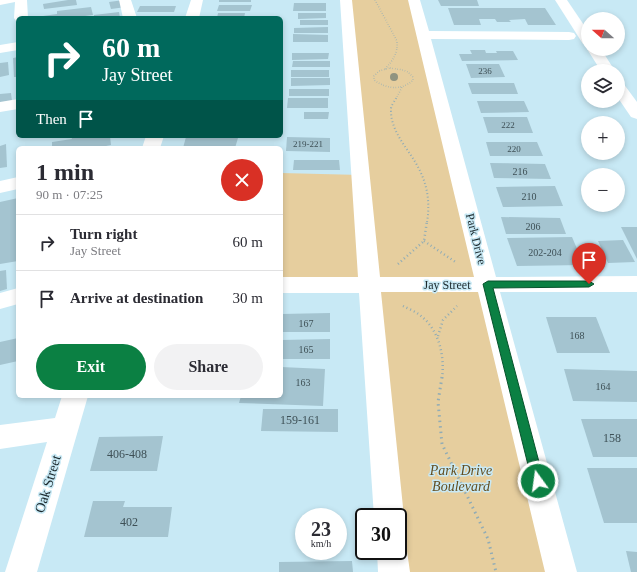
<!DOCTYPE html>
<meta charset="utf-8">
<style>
:root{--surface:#fff;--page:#f2f2f3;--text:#2b2b33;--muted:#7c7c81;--line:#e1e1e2;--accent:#0b8043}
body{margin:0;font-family:Georgia,serif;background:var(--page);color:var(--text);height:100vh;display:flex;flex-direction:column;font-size:15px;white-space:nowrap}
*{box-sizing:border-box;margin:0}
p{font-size:13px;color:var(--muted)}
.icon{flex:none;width:22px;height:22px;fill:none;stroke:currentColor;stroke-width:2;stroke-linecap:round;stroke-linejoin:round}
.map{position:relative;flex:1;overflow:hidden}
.panel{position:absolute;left:16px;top:146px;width:267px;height:252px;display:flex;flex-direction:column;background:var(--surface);border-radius:6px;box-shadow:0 2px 6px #0003}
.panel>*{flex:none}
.top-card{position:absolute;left:16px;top:16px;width:267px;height:122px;border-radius:6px;box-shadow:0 2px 6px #0003;background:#00695c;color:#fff;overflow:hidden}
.needle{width:26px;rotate:291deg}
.controls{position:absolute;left:581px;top:12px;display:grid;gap:8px}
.controls a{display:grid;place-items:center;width:44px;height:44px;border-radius:50%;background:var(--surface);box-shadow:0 2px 6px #0003;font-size:20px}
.speed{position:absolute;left:295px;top:508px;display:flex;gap:8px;font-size:20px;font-weight:700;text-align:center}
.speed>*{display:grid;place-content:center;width:52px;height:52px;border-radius:50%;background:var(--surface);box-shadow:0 2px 6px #0003;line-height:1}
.speed small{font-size:10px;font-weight:400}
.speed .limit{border:2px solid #111;border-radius:6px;background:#fff;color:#111}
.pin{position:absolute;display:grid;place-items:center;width:34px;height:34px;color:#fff;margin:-41px -17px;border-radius:50% 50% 50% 0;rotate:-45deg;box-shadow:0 0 4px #0007}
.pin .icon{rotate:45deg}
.me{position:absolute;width:44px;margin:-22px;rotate:346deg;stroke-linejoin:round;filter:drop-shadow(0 0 3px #0008)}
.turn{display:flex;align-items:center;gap:14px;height:84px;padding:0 20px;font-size:18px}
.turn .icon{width:52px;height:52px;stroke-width:2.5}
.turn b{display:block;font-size:28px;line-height:34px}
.then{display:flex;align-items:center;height:38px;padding:0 20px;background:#0003;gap:8px;font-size:15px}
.round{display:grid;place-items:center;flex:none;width:42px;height:42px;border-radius:21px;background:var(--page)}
.headline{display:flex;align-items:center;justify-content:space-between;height:68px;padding:0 20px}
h1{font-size:24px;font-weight:700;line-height:30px}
.primary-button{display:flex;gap:8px;margin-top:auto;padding:8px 20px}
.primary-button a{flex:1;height:46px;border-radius:24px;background:var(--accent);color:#fff;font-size:16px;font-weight:700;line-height:46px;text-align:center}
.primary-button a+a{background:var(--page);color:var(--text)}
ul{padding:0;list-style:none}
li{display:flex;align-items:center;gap:12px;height:56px;padding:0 20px;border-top:1px solid var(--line)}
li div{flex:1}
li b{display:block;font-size:15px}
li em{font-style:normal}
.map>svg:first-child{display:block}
</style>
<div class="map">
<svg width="637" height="572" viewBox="0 0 637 572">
<rect width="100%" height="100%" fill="#c8e9f5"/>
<path fill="#e6ce9e" d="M346,0H414L561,572H394L398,551V517L371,284L281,285V173L361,175Z"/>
<g fill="#a4c4d0">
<path d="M68,0H76L77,5L44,9L43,4Z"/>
<path d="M124,0L126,7L111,9L109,2Z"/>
<rect x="219" y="0" width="32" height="2"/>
<path d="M438,0H477L479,6H441Z"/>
<path d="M294,3H326V11H293Z"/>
<path d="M219,5H252L250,11H217Z"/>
<path d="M140,6H176L174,12H137Z"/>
<path d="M91,7L93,15L69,18H44L43,16L57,14V11Z"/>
<path d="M448,8H545L556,25H528L525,19L509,20L511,22H497L495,19H479L481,25H454Z"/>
<path d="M119,12L120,18H94V15Z"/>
<path d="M218,13H245L244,18H217Z"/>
<path d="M298,13H326V18L298,19Z"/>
<rect x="300" y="20" width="28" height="5"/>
<path d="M328,27V33H294V28Z"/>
<path d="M293,34L328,35V42H293Z"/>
<path d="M470,50H485L486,53H497L496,51H513L518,60L462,61L459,54H472Z"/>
<path d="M292,53H329L328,59L292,60Z"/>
<path d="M18,57V77H14L13,58Z"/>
<path d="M293,61H330V67H292Z"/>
<path d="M8,62L9,75L0,77V63Z"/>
<path d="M466,64H499L505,77L471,78Z"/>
<rect x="291" y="70" width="38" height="7"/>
<path d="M291,78H330V85L291,86Z"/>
<path d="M468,83H514L518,94H472Z"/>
<rect x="289" y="89" width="40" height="7"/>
<path d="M11,93L12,101L0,103V94Z"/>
<path d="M288,98H328V108H287Z"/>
<path d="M477,101H524L529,112L481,113Z"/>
<path d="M304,112H329L328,119H304Z"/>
<path d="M483,117H527L533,133H488Z"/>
<path d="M71,136H94V138L110,136L111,145L96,148H52V142L72,139Z"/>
<path d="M186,137L238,138L235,148H183Z"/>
<path d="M287,137L330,138V152L286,151Z"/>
<path d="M486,142H537L543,156H490Z"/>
<path d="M6,144L7,167L0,168V146Z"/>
<path d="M294,160H339L340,170H293Z"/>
<path d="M490,163L545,164L551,179L494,178Z"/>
<path d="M555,186L563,206L503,207L496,187Z"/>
<path d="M18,198V261L0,264V202Z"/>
<path d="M501,217L560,218L566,234H506Z"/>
<path d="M621,227H637V259Z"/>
<path d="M572,237L584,265L517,266L507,238Z"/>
<path d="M623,240L635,262L608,263L598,241Z"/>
<path d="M6,270L7,289L0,291V271Z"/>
<path d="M330,313V332H281V314Z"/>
<path d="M546,317H596L610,353H557Z"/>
<path d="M18,338V361L0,365V342Z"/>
<path d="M330,339V359H281V340Z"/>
<path d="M281,367L325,369L323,406L239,403L241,396H281Z"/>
<path d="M564,369L637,371V402L573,401Z"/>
<path d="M263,409H338V432L261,431Z"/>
<path d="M581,419H637V457H593Z"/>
<path d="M163,436L157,471H90L99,437Z"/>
<path d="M587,468H637V523H604Z"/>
<path d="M93,501H125L123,507H172L168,537H84Z"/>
<path d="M626,551L637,552V572H631Z"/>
<path d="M352,561L353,572H279V562Z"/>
</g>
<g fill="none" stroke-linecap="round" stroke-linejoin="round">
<g stroke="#91acb5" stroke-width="1.5" stroke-dasharray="0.5 2" stroke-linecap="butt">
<path d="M375,0L397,41C398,54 393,60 385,69"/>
<path d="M390,68L403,70L408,72L413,77V80C402,91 386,89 374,80V76L379,71Z"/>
<path d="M396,99L402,87"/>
</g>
<path stroke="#91acb5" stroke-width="2" stroke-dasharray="1 2.5" stroke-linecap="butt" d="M396,98C395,101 391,105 391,109C390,133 411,151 420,171C428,187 430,205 427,222"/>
<g stroke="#91acb5" stroke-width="2.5" stroke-dasharray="1 3" stroke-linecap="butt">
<path d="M424,241L457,263"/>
<path d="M398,264L424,241L427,221"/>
<path d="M403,306C409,309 417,312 422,317C439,330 445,357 442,378"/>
<path d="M438,336L443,320L457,306"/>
</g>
<path stroke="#91acb5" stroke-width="3" stroke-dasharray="1.5 4" stroke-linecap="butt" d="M442,377L438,402L442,444L488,539L496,572"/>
<g fill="#fff" fill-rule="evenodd">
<path d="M0,0H27L28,18H18V21H16L14,18L15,2L0,5Z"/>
<path d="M119,0H131L137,18H123Z"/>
<path d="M191,0H203L199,18H185Z"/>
<path d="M340,0H352L380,277H474L408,0H420L429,31L569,32L574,33L576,36L574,39L569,40L431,39L496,277L637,276V292H500L577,572H545L478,292H381L404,517L398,528V517H374L359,293H281V277H358Z"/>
<path d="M555,0H567L588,31V45L583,44Z"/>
<path d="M18,42V50L0,53V45Z"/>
<path d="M588,47V49H601L615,71H601L587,49Z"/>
<path d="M618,81L623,83L637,102V119L631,117L618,98Z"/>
<path d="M18,99V109L0,112V102Z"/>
<path d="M146,136H164L160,148H142Z"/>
<path d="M18,177V189L0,193V181Z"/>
<path d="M18,288V304L0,309V293Z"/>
<path d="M62,396H88L37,572H5L47,442L0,449V425L55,418Z"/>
<path d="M398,538L403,540L407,551L410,572H378L377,551H398Z"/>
</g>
</g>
<circle fill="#909480" cx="394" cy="77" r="4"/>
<path fill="#0b8043" stroke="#07532c" d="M488,281H589L594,284L589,287L493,288L544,481L542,485L538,487L534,485L532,481L483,284Z"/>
<g text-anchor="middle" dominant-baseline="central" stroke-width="3" stroke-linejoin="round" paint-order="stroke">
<g font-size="9" fill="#3e5056">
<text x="485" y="71">236</text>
<text x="508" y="125">222</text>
<text x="308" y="144">219-221</text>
<text x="514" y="149">220</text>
</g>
<g font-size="10" fill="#3e5056">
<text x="520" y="171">216</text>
<text x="529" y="196">210</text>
<text x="533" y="226">206</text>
<text x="545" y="252">202-204</text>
<text x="306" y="323">167</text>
<text x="577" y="335">168</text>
<text x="306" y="349">165</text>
<text x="303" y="382">163</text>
<text x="603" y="386">164</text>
</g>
<g font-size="12" fill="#1c292d" stroke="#c8e9f5">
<text transform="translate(476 239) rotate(76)">Park Drive</text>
<text x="447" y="285">Jay Street</text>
</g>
<g font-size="12" fill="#3e5056">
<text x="300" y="420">159-161</text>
<text x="612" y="438">158</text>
<text x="127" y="454">406-408</text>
<text x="129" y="522">402</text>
</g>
<g font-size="14" font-style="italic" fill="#634e20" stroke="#c8e9f5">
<text x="461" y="470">Park Drive<tspan x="461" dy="16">Boulevard</tspan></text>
</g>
<g font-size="14" fill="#1c292d" stroke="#c8e9f5">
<text transform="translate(48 484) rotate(-73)">Oak Street</text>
</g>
</g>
</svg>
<div class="controls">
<a><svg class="needle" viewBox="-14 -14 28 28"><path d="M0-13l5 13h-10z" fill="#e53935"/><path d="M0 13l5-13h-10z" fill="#7c7c81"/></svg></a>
<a><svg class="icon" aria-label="layers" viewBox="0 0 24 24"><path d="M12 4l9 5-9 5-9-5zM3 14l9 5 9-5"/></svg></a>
<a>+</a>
<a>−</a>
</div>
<div class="speed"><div>23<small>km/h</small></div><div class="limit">30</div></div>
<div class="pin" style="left:589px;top:284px;background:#d93025"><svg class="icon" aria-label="arrive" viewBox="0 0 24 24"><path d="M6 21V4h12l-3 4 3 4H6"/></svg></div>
<svg class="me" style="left:538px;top:481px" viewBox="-20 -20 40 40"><circle r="17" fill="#0b8043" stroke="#fff" stroke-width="3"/><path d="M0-11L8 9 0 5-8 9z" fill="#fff"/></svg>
<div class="top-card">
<div class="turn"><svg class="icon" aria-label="right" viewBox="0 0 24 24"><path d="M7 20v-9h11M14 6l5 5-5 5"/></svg><div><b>60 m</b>Jay Street</div></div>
<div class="then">Then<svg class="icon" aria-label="arrive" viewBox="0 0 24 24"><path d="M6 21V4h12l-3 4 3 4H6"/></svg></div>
</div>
<section class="panel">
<div class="headline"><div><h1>1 min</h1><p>90 m · 07:25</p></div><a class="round" style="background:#d93025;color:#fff"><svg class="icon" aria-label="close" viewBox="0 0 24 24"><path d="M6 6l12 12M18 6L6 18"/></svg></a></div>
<ul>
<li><svg class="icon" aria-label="right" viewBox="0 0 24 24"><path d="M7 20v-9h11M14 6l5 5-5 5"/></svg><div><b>Turn right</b><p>Jay Street</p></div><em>60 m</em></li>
<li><svg class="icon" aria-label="arrive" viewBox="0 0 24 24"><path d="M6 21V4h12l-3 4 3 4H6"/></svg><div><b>Arrive at destination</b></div><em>30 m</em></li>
</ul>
<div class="primary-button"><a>Exit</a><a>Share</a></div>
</section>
</div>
